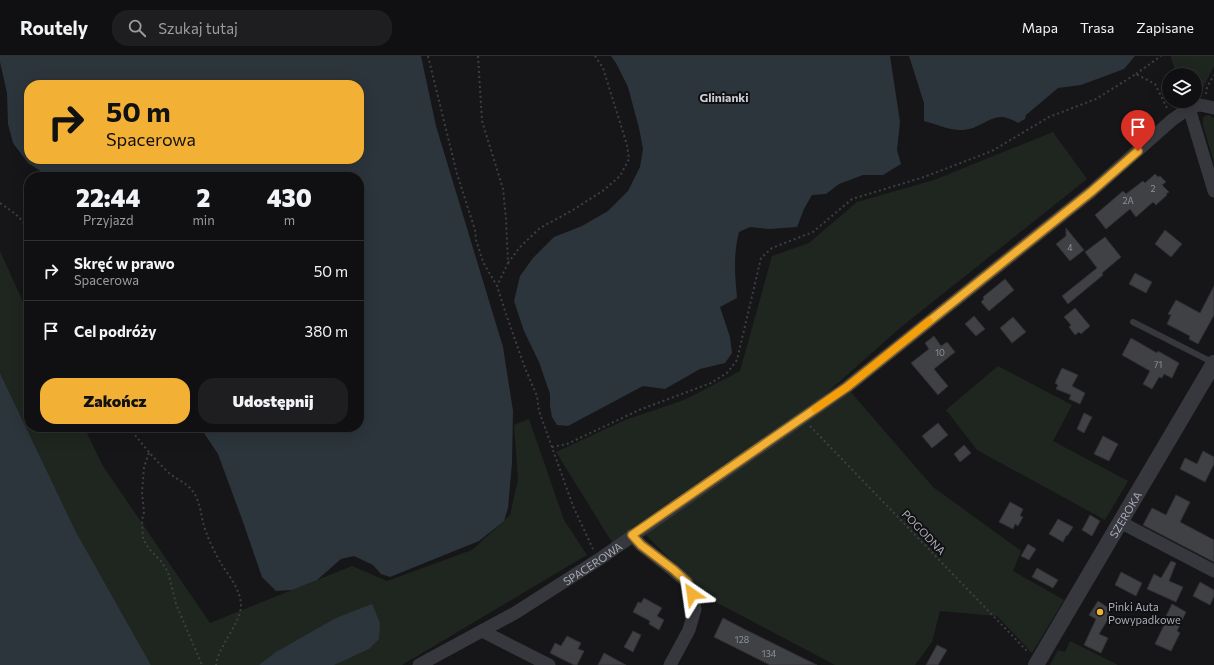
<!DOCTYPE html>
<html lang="pl">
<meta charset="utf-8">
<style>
:root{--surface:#101012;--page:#1e1e20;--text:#f1f3f6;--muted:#9c9d9f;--line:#303032;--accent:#f2b134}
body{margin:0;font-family:Commissioner,sans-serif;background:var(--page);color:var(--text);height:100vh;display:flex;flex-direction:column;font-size:15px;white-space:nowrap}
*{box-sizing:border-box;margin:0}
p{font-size:13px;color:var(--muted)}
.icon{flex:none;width:22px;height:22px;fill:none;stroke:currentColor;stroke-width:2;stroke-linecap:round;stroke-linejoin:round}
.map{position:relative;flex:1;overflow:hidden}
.sheet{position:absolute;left:24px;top:116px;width:340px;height:260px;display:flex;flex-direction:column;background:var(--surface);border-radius:16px;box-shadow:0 4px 16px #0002,0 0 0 1px var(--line)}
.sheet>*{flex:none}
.banner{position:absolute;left:24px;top:24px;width:340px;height:84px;border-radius:16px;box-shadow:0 4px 16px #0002,0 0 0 1px var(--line);background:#f2b134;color:#111;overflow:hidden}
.tools{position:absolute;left:1162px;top:12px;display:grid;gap:8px}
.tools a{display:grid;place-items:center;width:40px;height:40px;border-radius:50%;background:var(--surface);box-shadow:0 4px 16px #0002,0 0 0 1px var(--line);font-size:20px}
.pin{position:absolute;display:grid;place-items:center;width:34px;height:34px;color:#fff;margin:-41px -17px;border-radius:50% 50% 50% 0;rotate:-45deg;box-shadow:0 0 4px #0007}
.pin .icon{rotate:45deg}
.me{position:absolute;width:44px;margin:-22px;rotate:328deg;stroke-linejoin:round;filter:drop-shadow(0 0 3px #0008)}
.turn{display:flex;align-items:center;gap:14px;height:84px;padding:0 16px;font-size:18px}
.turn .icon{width:52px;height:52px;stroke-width:2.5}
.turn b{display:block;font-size:28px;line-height:34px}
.eta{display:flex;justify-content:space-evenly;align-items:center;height:68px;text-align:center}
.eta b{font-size:24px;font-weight:800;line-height:28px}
.primary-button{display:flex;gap:8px;margin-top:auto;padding:8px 16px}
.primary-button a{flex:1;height:46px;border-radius:16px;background:var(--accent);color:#111;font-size:16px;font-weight:800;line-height:46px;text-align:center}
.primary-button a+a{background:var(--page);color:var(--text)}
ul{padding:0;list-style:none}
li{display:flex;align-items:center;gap:12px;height:60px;padding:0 16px;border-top:1px solid var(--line)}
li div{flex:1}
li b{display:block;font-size:15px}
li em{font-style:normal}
header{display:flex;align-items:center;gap:24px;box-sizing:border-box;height:56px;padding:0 20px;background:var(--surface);border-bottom:1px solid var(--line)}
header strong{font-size:19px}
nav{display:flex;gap:22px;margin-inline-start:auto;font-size:14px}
.search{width:280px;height:36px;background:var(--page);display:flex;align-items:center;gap:10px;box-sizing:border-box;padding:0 14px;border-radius:16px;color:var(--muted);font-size:15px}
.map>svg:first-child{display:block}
</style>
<header>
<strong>Routely</strong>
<div class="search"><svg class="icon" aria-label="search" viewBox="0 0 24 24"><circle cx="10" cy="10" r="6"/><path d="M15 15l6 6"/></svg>Szukaj tutaj</div>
<nav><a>Mapa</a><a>Trasa</a><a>Zapisane</a></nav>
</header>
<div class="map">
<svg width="1214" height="609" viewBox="0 0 1214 609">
<rect width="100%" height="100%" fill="#161618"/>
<g fill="#1e261f">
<path d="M1171,0H1214V10L1203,32H1198L1195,31V19H1178L1176,17L1171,2Z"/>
<path d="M1208,59L1214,62V107L1203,69V62L1205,60Z"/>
<path d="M1053,76L1087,123L900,272L812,350L613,488L556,396L625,364L684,344L740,315L772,200L809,187L857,146L934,124Z"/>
<path d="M0,195L29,259V371H84L103,410L210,567L352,510L387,525L472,494L510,459L518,424L514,369L529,363L564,464L587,499L402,609H151L76,476L0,317Z"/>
<path d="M998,310L1072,349L1053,385L1128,425L1105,464L977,394L946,354Z"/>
<path d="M849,334L933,431L1021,495L1013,515L1064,544L1032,597L997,560L940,555L932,586L915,609H835L708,542L646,479L661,465Z"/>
<path d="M1070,585L1118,609H1050L1058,594L1065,596Z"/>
</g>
<g fill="#2c353c" fill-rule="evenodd">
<path d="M0,0H421L436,70L503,291L513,355L512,407L508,452L504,465L479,485L390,521L381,518L373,509L354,500L341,503L317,524L292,534L276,535L262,521L243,466L218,398L200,371H359V121H50L28,107L13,87L8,68L7,37L0,6ZM29,29H359V103H29Z"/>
<path d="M611,0H890L900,66L897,94L901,108L883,119H863L839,128L826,138L812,139L804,153L797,171L769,173L750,171L739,176C733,200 735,218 737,242L720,251L730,281L732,297L725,307L700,313L665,333L643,330L568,370L557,369L552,361L550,350V338L539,306L524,275L514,245L520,220L533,202L554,181L582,170L608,155L628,135L640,111L643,93L639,72L628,31L616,7Z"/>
<path d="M909,0H1135L1124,13L1081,29L1058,32L1026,59L1025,63L1018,67C1015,65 1011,63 1007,62C992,57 979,74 963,74C950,75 936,68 924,65V47Z"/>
<path d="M0,317L76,476L151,609H0Z"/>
<path d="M372,548L380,567L379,583L369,593L334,609H259L276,596L336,562Z"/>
</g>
<g fill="#404145" stroke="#303034">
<path d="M1155,118L1158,121L1160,120L1166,126L1162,129L1169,136L1166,138L1167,139L1156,149L1153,146L1136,161L1130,153L1106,173L1095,159L1123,135L1126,138L1143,125L1145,127Z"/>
<path d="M1066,172L1084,194L1070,205L1056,188L1066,180Z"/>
<path d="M1165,174L1182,188L1171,201L1155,188Z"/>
<path d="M1105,181L1121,201L1102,217L1103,219L1068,248L1062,240L1097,212L1085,196Z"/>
<path d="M1135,217L1152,226L1146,237L1129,228Z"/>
<path d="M1005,223L1014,234L989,255L981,246L984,243L983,241Z"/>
<path d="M1214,230V259L1198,288L1189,283L1190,280L1167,268L1171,259L1168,258L1176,244L1200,257Z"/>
<path d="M1075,252L1090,270L1081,278L1079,276L1075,279L1069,271L1071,269L1064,261Z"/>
<path d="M974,260L985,273L976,280L965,268Z"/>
<path d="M1013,261L1026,276L1012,287L1000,272Z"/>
<path d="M934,280L941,290L947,286L955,296L934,313L948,330L938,339L911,307L929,293L925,287Z"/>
<path d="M1131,282L1157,297L1158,295L1179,307L1172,322L1164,318L1162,322L1159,321L1152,333L1143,328L1150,315L1122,299Z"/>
<path d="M1062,312L1078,319L1072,330L1085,337L1080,348L1069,343L1071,339L1056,333L1058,329L1055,327Z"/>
<path d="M1084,357L1092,361L1084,377L1077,373Z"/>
<path d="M938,367L948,379L932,392L922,380Z"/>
<path d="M1103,380L1118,388L1109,405L1094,398Z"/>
<path d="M964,389L971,397L960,406L954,398Z"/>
<path d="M1203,395L1214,401V408L1205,426L1180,413L1185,402L1197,408Z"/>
<path d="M1176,439L1190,446L1180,466L1214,484V506L1143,469L1152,452L1166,459Z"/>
<path d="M1010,446L1023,453L1020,460L1023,461L1018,470L1015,468L1013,473L999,466Z"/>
<path d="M1090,459L1100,465L1092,480L1082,474Z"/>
<path d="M1058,463L1073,471L1068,479L1066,480L1063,486L1049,478Z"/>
<path d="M1028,488L1036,493L1029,504L1021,500Z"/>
<path d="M1171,505L1176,507L1169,525L1183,531L1176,546L1147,533L1154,518L1161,522Z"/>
<path d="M1037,512L1058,524L1053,532L1032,521Z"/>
<path d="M1121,516L1142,527L1136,540L1115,529Z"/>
<path d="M1200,526L1214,534V540L1210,549L1193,540Z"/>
<path d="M644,542L662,552L657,560L664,564L659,574L649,568L650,565L633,556L638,546L641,547Z"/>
<path d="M1098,545L1110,553L1108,558L1110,560L1099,578L1108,582L1101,597L1084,589L1096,563L1089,559Z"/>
<path d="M1172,548L1186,556L1177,575L1180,577L1171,595L1155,588L1168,561L1166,560Z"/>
<path d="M723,562L742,572L817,609H770L714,581Z"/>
<path d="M633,575L641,579L633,596L624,591Z"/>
<path d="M567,580L581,587L578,593L584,595L577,609H574L550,597L555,587L561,590Z"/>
<path d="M937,589L947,594L938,609H926Z"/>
<path d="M604,597L626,609H598Z"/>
</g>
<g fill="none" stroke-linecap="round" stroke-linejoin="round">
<g stroke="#3d3f44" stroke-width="2" stroke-dasharray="2 3" stroke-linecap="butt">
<path d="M428,0L457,118L475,174L476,184L483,206L497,230L506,258L525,312L537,340L539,355L573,450L593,493"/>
<path d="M478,0L482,65L503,133L506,163L508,207L497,230"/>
<path d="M1136,18L1161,0"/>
<path d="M1206,38L1207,31L1214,19"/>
<path d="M0,147C14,157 21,160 29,176"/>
<path d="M508,207L520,191L540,172L573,154L604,134L620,120L629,103L627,89L603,12L595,0"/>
<path d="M810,370L1028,596"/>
<path d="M129,371C142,388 153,402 169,417C176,423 186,427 191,433C202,446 200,461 206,476C210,487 216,499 222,509C230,521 241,535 241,550C240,568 219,589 216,609"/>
<path d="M552,391L567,388L639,354L711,327L727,317L737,304L761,202L772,192L813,176L852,143L924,121L992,95L1049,61L1096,43L1136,18L1155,28L1168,54"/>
<path d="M149,397L144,411L142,436L144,456L142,464L143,483L149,493L161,505L168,516L176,548L202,609"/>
</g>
<path stroke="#37383d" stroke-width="6" d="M1133,266L1214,307"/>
<g stroke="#37383d" stroke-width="13">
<path d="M1189,52L1214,135"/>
<path d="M1120,466L1214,515"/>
<path d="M632,479L641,489L673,514L687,526L692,538L695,553L689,574L670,609"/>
<path d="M482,575L549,609"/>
<path id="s1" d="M419,609L515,557L598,504L847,331L1091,136L1172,64L1189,52L1193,50L1200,49L1214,52"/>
</g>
<path stroke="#37383d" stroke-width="16" id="s2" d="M1036,609L1214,307"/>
</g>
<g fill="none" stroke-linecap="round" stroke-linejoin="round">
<g stroke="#9d7322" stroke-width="10">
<path id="route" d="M692,538L687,526L674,514L641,489L632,479L847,331L1091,136L1138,95"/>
</g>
<use href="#route" stroke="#f2b134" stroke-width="7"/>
<path stroke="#f59e0b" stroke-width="7" d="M815,353L847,331L929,265"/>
</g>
<circle fill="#f2b134" stroke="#111113" stroke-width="1.5" cx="1100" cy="556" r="4"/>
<g text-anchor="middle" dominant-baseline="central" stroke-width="4" stroke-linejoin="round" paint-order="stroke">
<g font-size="9" fill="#8e929b">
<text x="1153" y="132">2</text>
<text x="1128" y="144">2A</text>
<text x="1070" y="191">4</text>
<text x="940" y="296">10</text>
<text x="1158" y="308">71</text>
<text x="742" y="583">128</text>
<text x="769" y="597">134</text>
</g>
<g font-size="11" fill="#a8adb8" stroke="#111113">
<text stroke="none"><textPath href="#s2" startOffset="175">SZEROKA</textPath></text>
<text transform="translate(924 476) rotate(46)">POGODNA</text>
<text stroke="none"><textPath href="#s1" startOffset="201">SPACEROWA</textPath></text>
</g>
<g font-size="11" fill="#a8adb8" stroke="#111113" text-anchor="start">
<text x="1108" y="550">Pinki Auta<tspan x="1108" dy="13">Powypadkowe</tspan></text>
</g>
<g font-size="12" font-weight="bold" fill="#c9ccd4" stroke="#111113">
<text x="724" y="41">Glinianki</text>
</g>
</g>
</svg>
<div class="tools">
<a><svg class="icon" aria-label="layers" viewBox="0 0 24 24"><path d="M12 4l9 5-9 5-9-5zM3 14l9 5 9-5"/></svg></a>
</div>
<div class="pin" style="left:1138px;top:95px;background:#d93025"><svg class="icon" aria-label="arrive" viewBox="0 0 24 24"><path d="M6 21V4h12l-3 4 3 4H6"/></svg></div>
<svg class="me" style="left:692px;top:538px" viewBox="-20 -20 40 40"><path d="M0-17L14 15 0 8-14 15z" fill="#f2b134" stroke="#fff" stroke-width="4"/></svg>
<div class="banner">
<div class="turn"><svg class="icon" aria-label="right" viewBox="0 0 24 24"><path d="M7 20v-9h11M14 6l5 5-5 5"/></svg><div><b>50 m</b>Spacerowa</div></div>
</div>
<section class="sheet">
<div class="eta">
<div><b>22:44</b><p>Przyjazd</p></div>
<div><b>2</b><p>min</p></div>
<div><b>430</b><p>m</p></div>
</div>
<ul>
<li><svg class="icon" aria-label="right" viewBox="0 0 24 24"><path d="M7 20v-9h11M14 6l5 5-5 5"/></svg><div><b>Skręć w prawo</b><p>Spacerowa</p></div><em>50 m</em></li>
<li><svg class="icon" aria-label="arrive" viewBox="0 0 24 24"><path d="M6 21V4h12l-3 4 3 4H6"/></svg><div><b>Cel podróży</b></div><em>380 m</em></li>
</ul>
<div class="primary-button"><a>Zakończ</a><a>Udostępnij</a></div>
</section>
</div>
